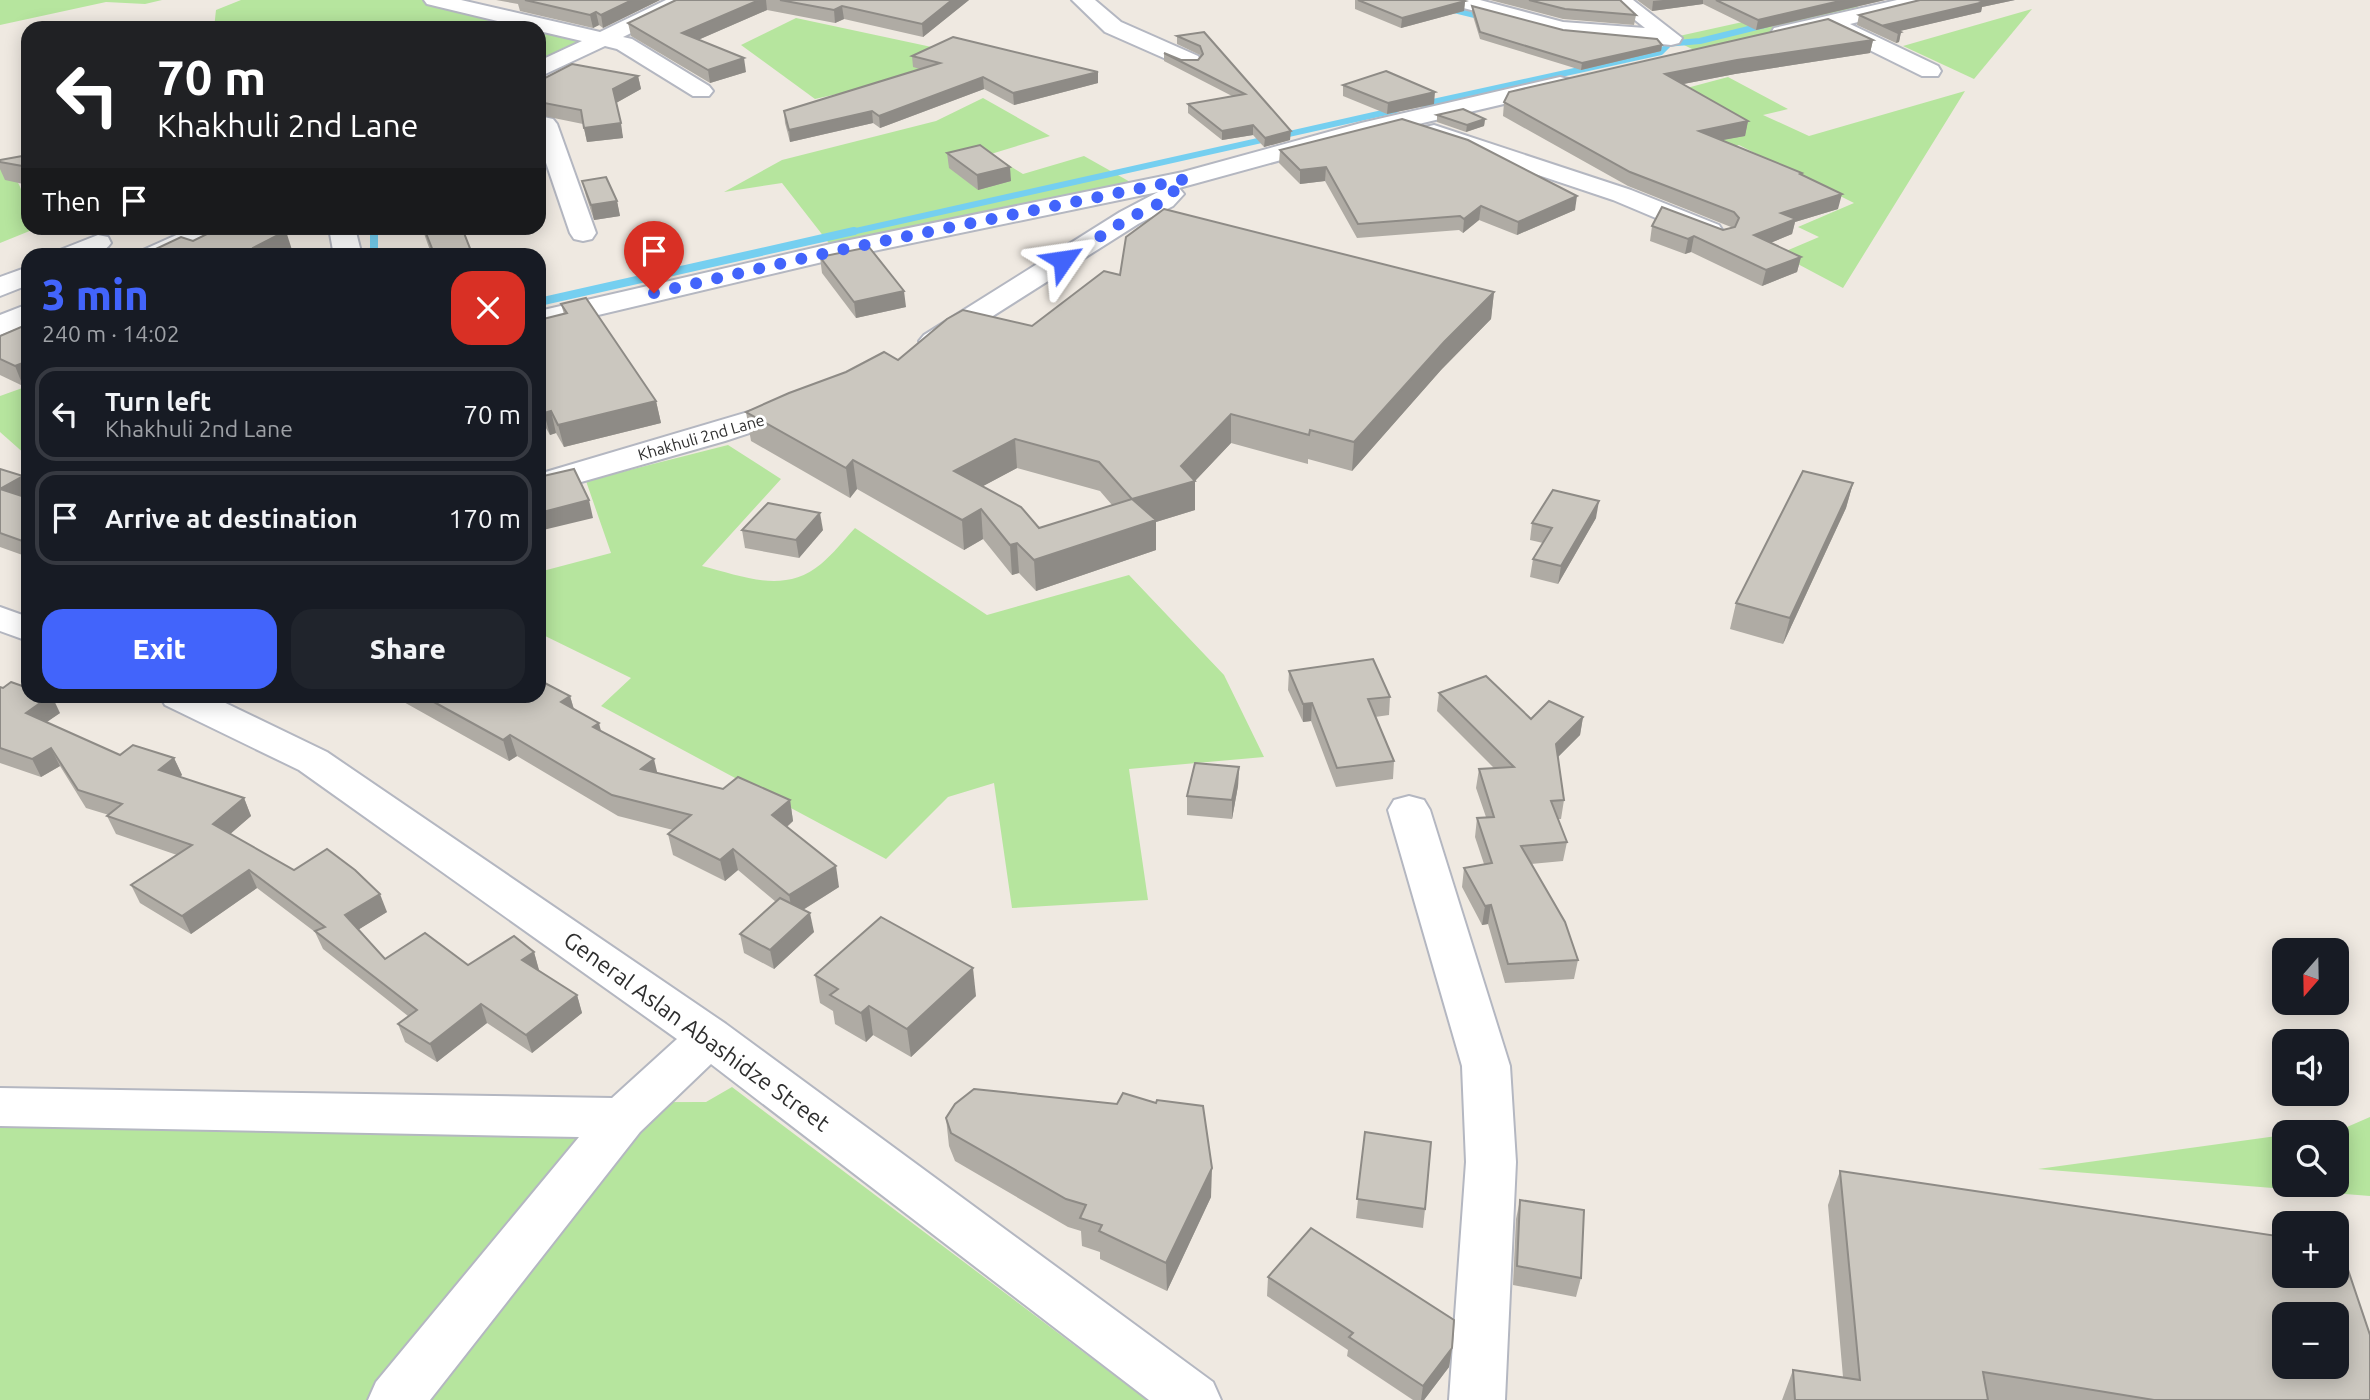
<!DOCTYPE html>
<meta charset="utf-8">
<style>
:root{--surface:#171b24;--page:#20242c;--text:#f1f3f6;--muted:#9ea1a6;--line:#363941;--accent:#4264fb}
body{margin:0;font-family:Ubuntu,sans-serif;background:var(--page);color:var(--text);height:100vh;display:flex;flex-direction:column;font-size:26px;white-space:nowrap}
*{box-sizing:border-box;margin:0}
p{font-size:23px;color:var(--muted)}
.icon{flex:none;width:38px;height:38px;fill:none;stroke:currentColor;stroke-width:2;stroke-linecap:round;stroke-linejoin:round}
.map{position:relative;flex:1;overflow:hidden}
.sheet{position:absolute;left:21px;top:248px;width:525px;height:455px;display:flex;flex-direction:column;background:var(--surface);border-radius:21px;box-shadow:0 4px 18px #0003}
.sheet>*{flex:none}
.banner{position:absolute;left:21px;top:21px;width:525px;height:214px;border-radius:21px;box-shadow:0 4px 18px #0003;background:#202124;color:#fff;overflow:hidden}
.needle{width:46px;rotate:200deg}
.fabs{position:absolute;left:2272px;top:938px;display:grid;gap:14px}
.fabs a{display:grid;place-items:center;width:77px;height:77px;border-radius:14px;background:var(--surface);box-shadow:0 4px 18px #0003;font-size:35px}
.pin{position:absolute;display:grid;place-items:center;width:60px;height:60px;color:#fff;margin:-72px -30px;border-radius:50% 50% 50% 0;rotate:-45deg;box-shadow:0 0 7px #0007}
.pin .icon{rotate:45deg}
.me{position:absolute;width:77px;margin:-38px;rotate:58deg;stroke-linejoin:round;filter:drop-shadow(0 0 5px #0008)}
.turn{display:flex;align-items:center;gap:24px;height:147px;padding:0 21px;font-size:32px}
.turn .icon{width:91px;height:91px;stroke-width:2.5}
.turn b{display:block;font-size:49px;line-height:60px}
.then{display:flex;align-items:center;height:66px;padding:0 21px;background:#0003;gap:14px;font-size:26px}
.round{display:grid;place-items:center;flex:none;width:74px;height:74px;border-radius:21px;background:var(--page)}
.headline{display:flex;align-items:center;justify-content:space-between;height:119px;padding:0 21px}
h1{font-size:42px;font-weight:800;line-height:52px;color:var(--accent)}
.button{display:flex;gap:14px;margin-top:auto;padding:14px 21px}
.button a{flex:1;height:80px;border-radius:21px;background:var(--accent);color:#fff;font-size:28px;font-weight:800;line-height:80px;text-align:center}
.button a+a{background:var(--page);color:var(--text)}
ul{padding:0;list-style:none}
li{display:flex;align-items:center;gap:21px;height:94px;margin:0 14px 10px;padding:0 7px;border:4px solid var(--line);border-radius:21px}
li div{flex:1}
li b{display:block;font-size:26px}
li em{font-style:normal}
.map>svg:first-child{display:block}
</style>
<div class="map">
<svg width="2370" height="1400" viewBox="0 0 2370 1400">
<rect width="100%" height="100%" fill="#efe9e1"/>
<g fill="#b6e59e">
<path d="M0,0H162L145,4L106,2L0,25Z"/>
<path d="M241,0H434L599,39L539,70V28H214L216,10Z"/>
<path d="M1843,0L1870,12L1698,52L1670,38Z"/>
<path d="M2032,9L1974,79L1903,46Z"/>
<path d="M796,18L955,52L912,77L815,99L741,45Z"/>
<path d="M1728,77L1788,109L1763,115L1809,136L1965,91L1843,288L1779,254L1819,237L1798,227L1854,203L1739,145L1656,172L1563,121Z"/>
<path d="M983,98L1050,136L991,154L1023,174L1084,156L1132,183L835,251L782,183L724,192L782,160L936,121Z"/>
<path d="M0,159C20,178 28,200 28,228H37L0,243Z"/>
<path d="M28,386V455H26L0,432V396Z"/>
<path d="M728,445L781,479L702,566C743,576 784,595 821,564C833,554 844,540 855,528L987,615L1129,575L1224,675L1264,757L1129,769L1148,900L1012,908L994,783L948,797L886,859L601,706L631,678L539,633V572L611,553L586,481Z"/>
<path d="M732,1087L1147,1400H0V1104L706,1102Z"/>
<path d="M2370,1117V1196L2038,1169L2284,1135V1185H2336V1132H2306L2347,1127Z"/>
</g>
<g fill="none" stroke-linecap="round" stroke-linejoin="round">
<g stroke="#75cff0" stroke-width="6">
<path d="M1450,9L1483,17"/>
<path d="M1666,44L1700,41L1765,25"/>
<path d="M1424,104L1661,52L1669,44"/>
<path d="M374,228V233"/>
<path d="M847,233L1396,110"/>
</g>
<g stroke="#75cff0" stroke-width="8">
<path d="M374,231V256"/>
<path d="M539,302L854,231"/>
</g>
<g stroke="#b4b7c1" stroke-width="4">
<g id="minor">
<path d="M424,0H461L600,32L666,0H693L690,4L623,37L632,39L709,86L713,91L709,96H693L617,49L605,46L539,77V61L582,41L539,31V28H527L427,4Z"/>
<path d="M1072,0H1095L1121,22L1198,56L1201,61L1198,66H1182L1105,32Z"/>
<path d="M1445,0H1480L1563,22L1645,28L1610,0H1633L1682,38L1679,43L1671,45L1563,34L1448,4Z"/>
<path d="M1897,0H1934L1931,4L1850,24L1938,66L1941,71L1938,76H1922L1827,29L1782,39L1774,38L1771,33L1774,28Z"/>
<path d="M1560,77L1568,79L1571,84L1568,89L1376,134L1179,188L1184,194L1173,206L1138,224L944,347L934,350L924,347L919,341L924,335L1120,212L1158,192L835,259L539,329V311L835,243L1183,172L1361,123Z"/>
<path d="M539,116L553,119L557,124L596,233L592,239L583,241L574,239L570,233L539,142Z"/>
<path d="M1434,125L1631,190L1719,225L1723,231L1719,237L1710,239L1701,237L1613,200L1425,137L1422,132L1425,127Z"/>
<path d="M192,228H226L222,234L176,256H140L143,250Z"/>
<path d="M329,228H355L362,256H334Z"/>
<path d="M98,235L108,237L111,243C100,260 75,256 57,256L60,250Z"/>
<path d="M28,267V285L0,296V277Z"/>
<path d="M28,304V324L0,335V315Z"/>
<path d="M799,397L810,399L815,406L810,413L725,441L539,494V474Z"/>
<path d="M0,607L28,617V641L0,631Z"/>
<path d="M160,696H211L327,752L726,1024L1213,1382L1221,1400H1149L711,1064L640,1132L430,1400H368L376,1382L579,1137L0,1126V1088L612,1098L677,1039L299,770L165,705Z"/>
<path d="M1409,796L1424,800L1430,810L1510,1066L1516,1162L1505,1400H1449L1466,1162L1462,1066L1388,810L1394,800Z"/>
</g>
</g>
<use href="#minor" fill="#fff" fill-rule="evenodd"/>
</g>
<g fill="#afaba4" fill-rule="evenodd">
<path d="M496,0H660L603,28L599,25L593,28L520,11L518,4Z"/>
<path d="M676,0H969L923,37L844,19L835,23L767,10L698,40L746,72L710,83L631,36L628,23Z"/>
<path d="M1355,0H1461L1465,1L1464,11L1401,28L1355,9Z"/>
<path d="M1490,0H1620L1636,15L1634,25L1563,19Z"/>
<path d="M1637,0H1885L1756,30L1703,4L1652,11Z"/>
<path d="M1920,0H2015L1982,7L1981,12L1899,31L1901,32L1899,42L1896,43L1857,25L1859,15Z"/>
<path d="M1472,6L1563,30L1662,45L1661,51L1581,70L1480,39L1472,13Z"/>
<path d="M1204,32L1290,140L1264,147L1253,135L1222,140L1188,113V104L1232,96L1164,61V53L1181,60H1198L1201,57L1200,55L1177,44V36Z"/>
<path d="M1873,40L1870,53L1735,74L1683,84L1748,121L1745,136L1721,140L1802,173V175L1838,209L1795,222L1792,234L1770,243L1801,257L1797,272L1762,286L1691,252L1685,254L1650,241L1652,226L1723,230L1732,228L1731,227L1628,186L1503,116L1504,102Z"/>
<path d="M912,56L1098,83L1014,105L984,89L880,128L873,123L790,142L785,123L784,111L920,69L913,67Z"/>
<path d="M638,76L641,89L616,103L623,138L587,142L583,124L539,115V81Z"/>
<path d="M1343,85L1434,104L1387,114L1343,96Z"/>
<path d="M1437,115L1485,119L1484,126L1466,132L1437,122Z"/>
<path d="M1280,150L1575,210L1517,235L1479,220L1463,233L1459,230L1357,238L1325,181L1300,184L1279,163Z"/>
<path d="M947,153L1011,181L978,190L949,168Z"/>
<path d="M28,155V185L5,180L0,169V160Z"/>
<path d="M582,181L617,201L620,216L594,220L586,196Z"/>
<path d="M422,228H462L473,256H432Z"/>
<path d="M820,257L906,307L856,318L822,273Z"/>
<path d="M1120,275L1494,292L1491,319L1441,370L1352,471L1308,459V464L1231,443L1195,481V510L1156,522V550L1036,591L1019,573L1012,575L983,539L964,550L857,489L850,498L751,441L746,412L898,360L1032,326ZM1017,468L1100,491L1112,505L1039,528L983,486Z"/>
<path d="M561,304L656,401L661,423L564,447L556,433L550,435L539,416V320L564,314Z"/>
<path d="M28,324V384L23,386L0,375V336Z"/>
<path d="M0,469L23,476L28,488V495L24,497L28,498V557L0,547Z"/>
<path d="M1853,483L1846,508L1783,644L1730,629L1736,603Z"/>
<path d="M1596,518L1558,584L1530,577L1533,559L1543,543L1530,540L1532,523Z"/>
<path d="M742,530H823L799,558L745,548Z"/>
<path d="M1289,671L1390,697L1389,715L1375,717L1394,761L1393,779L1336,787L1311,721L1303,722L1288,690Z"/>
<path d="M0,687L60,713L46,722L120,755L174,758L182,775L180,777L244,798L251,816L230,834L294,870L387,912L359,929L385,959L468,965L534,952L539,971L577,995L582,1013L532,1053L487,1023L437,1062L405,1042L398,1024L408,1016L323,949L315,932L257,888L191,934L140,903L131,885L177,855L116,834L107,816L109,815L86,808L60,766L41,777L0,763Z"/>
<path d="M1439,693L1531,719L1583,717L1580,735L1558,757L1564,800L1561,819H1558L1567,842L1563,861L1531,864L1578,960L1574,979L1505,983L1488,924L1482,925L1462,887L1464,868L1484,864L1475,837L1477,818L1486,817L1476,788L1479,769L1494,768L1437,711Z"/>
<path d="M393,696H570L574,709L601,731L657,773L723,789L790,800L793,821L787,827L839,887L803,910L814,932L774,969L744,953L740,934L776,902L738,870L725,881L673,855L668,834L673,830L618,816L517,756L509,761Z"/>
<path d="M1239,767L1238,786L1232,819L1187,815V796Z"/>
<path d="M815,975L976,996L911,1057L873,1035L866,1042L835,1024L833,1011L820,1003Z"/>
<path d="M946,1118L1211,1197L1167,1291L1100,1259V1252L1082,1246L1081,1231L1068,1227L955,1161L949,1146Z"/>
<path d="M1365,1132L1425,1209L1423,1228L1356,1218Z"/>
<path d="M1840,1171L2370,1400H1782L1793,1370L1843,1377L1828,1205Z"/>
<path d="M1520,1200L1581,1278L1576,1297L1513,1285L1516,1219Z"/>
<path d="M1268,1277L1452,1348L1449,1367L1424,1400H1413L1347,1356L1348,1350L1267,1296Z"/>
</g>
<g fill="#8e8b86">
<path d="M632,0H660L603,28L601,15Z"/>
<path d="M759,0H766L767,10L684,46L682,33Z"/>
<path d="M952,0H969L923,37L922,24Z"/>
<path d="M1663,0H1703V4L1652,11L1653,1Z"/>
<path d="M1844,0H1885L1756,30L1758,20Z"/>
<path d="M1975,0H2015L1982,7L1981,12L1896,32L1885,25Z"/>
<path d="M1465,1L1464,11L1401,28L1402,18Z"/>
<path d="M842,6L844,19L835,23L834,10Z"/>
<path d="M596,12L599,25L593,28L590,15Z"/>
<path d="M1901,32L1899,42L1896,43L1898,33Z"/>
<path d="M1873,40L1870,53L1735,74L1663,88L1665,74L1737,60Z"/>
<path d="M1662,45L1661,51L1581,70L1582,63Z"/>
<path d="M744,58L746,72L710,83L708,70Z"/>
<path d="M1098,72V83L1014,105L1013,93Z"/>
<path d="M638,76L641,89L616,103L613,89Z"/>
<path d="M983,77L984,89L880,128L879,116Z"/>
<path d="M1435,92L1434,104L1387,114L1388,103Z"/>
<path d="M872,111L873,123L790,142L789,130Z"/>
<path d="M1485,119L1484,126L1466,132L1467,125Z"/>
<path d="M1748,121L1745,136L1696,145L1699,131Z"/>
<path d="M621,123L623,138L587,142L584,128Z"/>
<path d="M1253,125V135L1222,140V131Z"/>
<path d="M1291,131L1290,140L1264,147L1265,138Z"/>
<path d="M1010,167L1011,181L978,190L977,175Z"/>
<path d="M1326,167L1325,181L1300,184V170Z"/>
<path d="M1842,194L1838,209L1795,222L1792,234L1751,251L1754,235L1781,213Z"/>
<path d="M1577,196L1575,210L1517,235L1518,222Z"/>
<path d="M617,201L620,216L594,220L591,205Z"/>
<path d="M1481,206L1479,220L1463,233L1464,219Z"/>
<path d="M286,231L292,250L281,256H256L253,248Z"/>
<path d="M1694,236L1691,252L1685,254L1688,239Z"/>
<path d="M1801,257L1797,272L1762,286L1766,270Z"/>
<path d="M904,291L906,307L856,318L854,302Z"/>
<path d="M1494,292L1491,319L1441,370L1352,471L1354,442L1444,342Z"/>
<path d="M28,361V384L23,386L15,366Z"/>
<path d="M656,401L661,423L564,447L558,425Z"/>
<path d="M551,411L556,433L550,435L544,413Z"/>
<path d="M1231,414V443L1195,481V510L1156,522V550L1036,591L1034,560L1181,466Z"/>
<path d="M1015,439L1017,468L957,500L954,471Z"/>
<path d="M853,460L857,489L850,498L846,468Z"/>
<path d="M23,476L28,488V495L8,506L0,489Z"/>
<path d="M1853,483L1846,508L1783,644L1790,618Z"/>
<path d="M589,500L593,518L539,531V513Z"/>
<path d="M1599,501L1596,518L1558,584L1561,566Z"/>
<path d="M981,509L983,539L964,550L962,520Z"/>
<path d="M820,513L823,530L799,558L796,540Z"/>
<path d="M1017,543L1019,573L1012,575L1010,545Z"/>
<path d="M50,696H52L60,713L34,731L26,713Z"/>
<path d="M570,696L576,717L561,702Z"/>
<path d="M1312,703L1311,721L1303,722V704Z"/>
<path d="M1583,717L1580,735L1553,762L1556,744Z"/>
<path d="M599,723L604,743L593,727Z"/>
<path d="M510,735L517,756L509,761L503,740Z"/>
<path d="M51,748L60,766L41,777L32,759Z"/>
<path d="M174,758L182,775L167,788L159,770Z"/>
<path d="M654,759L659,780L641,769Z"/>
<path d="M1239,767L1238,786L1232,819V800Z"/>
<path d="M244,798L251,816L221,842L213,824Z"/>
<path d="M790,800L793,821L776,836L772,815Z"/>
<path d="M733,849L738,870L725,881L720,860Z"/>
<path d="M836,866L839,887L793,916L789,895Z"/>
<path d="M249,870L257,888L191,934L182,916Z"/>
<path d="M380,894L387,912L353,933L345,915Z"/>
<path d="M1491,905L1488,924L1482,925L1485,906Z"/>
<path d="M810,913L814,932L774,969L770,950Z"/>
<path d="M534,952L539,970L527,978L522,960Z"/>
<path d="M973,968L976,996L911,1057L907,1029Z"/>
<path d="M577,995L582,1013L532,1053L526,1035Z"/>
<path d="M481,1004L487,1023L437,1062L430,1044Z"/>
<path d="M869,1006L873,1035L866,1042L861,1013Z"/>
<path d="M1212,1168L1211,1197L1167,1291L1166,1263Z"/>
<path d="M1452,1348L1449,1367L1424,1400H1421L1423,1386Z"/>
</g>
<g fill="#cbc7bf" stroke="#8e8b86" stroke-width="2" fill-rule="evenodd">
<path d="M525,0H632L601,15L596,12L590,15Z"/>
<path d="M676,0H759L682,33L744,58L708,70L628,23Z"/>
<path d="M780,0H952L922,24L842,6L834,10Z"/>
<path d="M1358,0H1461L1465,1L1402,18Z"/>
<path d="M1529,0H1620L1636,15L1565,9Z"/>
<path d="M1716,0H1844L1758,20Z"/>
<path d="M1920,0H1978L1984,2L1885,25L1901,32L1898,33L1859,15Z"/>
<path d="M1472,6L1563,30L1657,39L1662,45L1582,63L1480,32Z"/>
<path d="M1828,19L1873,40L1737,60L1665,74L1748,121L1699,131L1802,173L1800,174L1842,194L1781,213L1796,219L1754,235L1801,257L1766,270L1694,236L1688,239L1652,226L1662,207L1723,230L1735,227L1739,218L1734,212L1630,172L1504,102L1509,92Z"/>
<path d="M1204,32L1291,131L1265,138L1253,125L1222,131L1188,104L1245,94L1164,53L1181,60H1198L1203,54L1200,46L1177,36Z"/>
<path d="M953,37L1098,72L1013,93L983,77L879,116L872,111L789,130L784,111L940,63L912,56Z"/>
<path d="M572,64L638,76L613,89L621,123L584,128L581,110L539,102V81Z"/>
<path d="M1386,71L1435,92L1388,103L1343,85Z"/>
<path d="M1463,109L1485,119L1467,125L1437,115Z"/>
<path d="M1402,119L1468,140L1577,196L1518,222L1481,206L1464,219L1460,216L1358,224L1326,167L1300,170L1280,150Z"/>
<path d="M980,145L1010,167L977,175L947,153Z"/>
<path d="M28,155V167L0,162V160Z"/>
<path d="M606,177L617,201L591,205L582,181Z"/>
<path d="M1164,209L1494,292L1444,342L1354,442L1310,430L1309,435L1231,414L1181,466L1195,481L1132,499L1156,520L1034,560L1017,543L1010,545L981,509L962,520L853,460L846,468L746,412L789,393L846,372L884,352L898,360L947,319L963,310L1032,326L1104,271L1120,275L1126,237ZM1015,439L1099,462L1132,499L1039,528L1021,507L954,471Z"/>
<path d="M219,228H280L286,231L253,248L256,256H141L181,237L193,241Z"/>
<path d="M424,228H462L473,256H435Z"/>
<path d="M869,247L904,291L854,302L820,257Z"/>
<path d="M586,298L656,401L558,425L551,411L544,413L539,404V320L567,313L561,304Z"/>
<path d="M28,324V361L15,366L0,359V336Z"/>
<path d="M0,469L23,476L0,489L28,498V543L0,533Z"/>
<path d="M574,469L589,500L539,513V477Z"/>
<path d="M1803,471L1853,483L1790,618L1736,603Z"/>
<path d="M1553,490L1599,501L1561,566L1533,559L1552,528L1532,523Z"/>
<path d="M768,503L820,513L796,540L742,530Z"/>
<path d="M1373,659L1390,697L1368,699L1394,761L1337,768L1312,703L1303,704L1289,671Z"/>
<path d="M1486,676L1531,719L1549,701L1583,717L1556,744L1564,800L1551,801L1567,842L1521,846L1565,922L1578,960L1508,964L1491,905L1485,906L1464,868L1492,863L1477,818L1494,817L1479,769L1514,767L1439,693Z"/>
<path d="M539,680L570,696L561,702L599,723L593,727L654,759L641,769L723,789L738,777L790,800L772,815L836,866L789,895L733,849L720,860L668,834L691,815L612,795L510,735L503,740L423,696H539Z"/>
<path d="M11,682L28,688V696H50L26,713L120,755L133,745L174,758L159,770L244,798L213,824L294,870L327,849L355,870L380,894L345,915L385,959L425,933L468,965L514,936L534,952L522,960L577,995L526,1035L481,1004L430,1044L398,1024L417,1010L315,931L325,927L249,870L182,916L131,885L192,845L107,816L122,804L78,790L51,748L32,759L0,748V687L3,688Z"/>
<path d="M1195,763L1239,767L1232,800L1187,796Z"/>
<path d="M780,898L810,913L770,950L740,934Z"/>
<path d="M881,917L973,968L907,1029L869,1006L861,1013L830,995L838,989L815,975Z"/>
<path d="M974,1089L1117,1104L1123,1093L1156,1103L1157,1100L1203,1106L1212,1168L1166,1263L1099,1231L1102,1225L1080,1218L1086,1205L1066,1199L951,1133L946,1118L955,1104Z"/>
<path d="M1365,1132L1431,1142L1425,1209L1357,1199Z"/>
<path d="M1840,1171L2284,1237V1276H2336V1245L2340,1246L2370,1335V1400H2154L1983,1372L1988,1400H1795L1793,1370L1860,1380ZM2284,1314H2336V1367H2284Z"/>
<path d="M1520,1200L1584,1210L1581,1278L1517,1266Z"/>
<path d="M1311,1228L1454,1320L1452,1348L1423,1386L1349,1337L1353,1333L1268,1277Z"/>
</g>
<g fill="none" stroke-linecap="round" stroke-linejoin="round">
<path stroke="#4264fb" stroke-width="12" stroke-dasharray="0 21.6" d="M654,293L835,251L1186,179L1164,201L1129,218L1063,260"/>
</g>
<g text-anchor="middle" dominant-baseline="central" stroke-width="6" stroke-linejoin="round" paint-order="stroke">
<g font-size="16" fill="#2e2e2e" stroke="#fff">
<text transform="translate(701 437) rotate(-16)">Khakhuli 2nd Lane</text>
</g>
<g font-size="23" fill="#2e2e2e" stroke="#fff">
<text transform="translate(697 1031) rotate(36)">General Aslan Abashidze Street</text>
</g>
</g>
</svg>
<div class="fabs">
<a><svg class="needle" viewBox="-14 -14 28 28"><path d="M0-13l5 13h-10z" fill="#e53935"/><path d="M0 13l5-13h-10z" fill="#9ea1a6"/></svg></a>
<a><svg class="icon" aria-label="sound" viewBox="0 0 24 24"><path d="M4 9h4l5-4v14l-5-4H4zM17 9q2 3 0 6"/></svg></a>
<a><svg class="icon" aria-label="search" viewBox="0 0 24 24"><circle cx="10" cy="10" r="6"/><path d="M15 15l6 6"/></svg></a>
<a>+</a>
<a>−</a>
</div>
<div class="pin" style="left:654px;top:293px;background:#d93025"><svg class="icon" aria-label="arrive" viewBox="0 0 24 24"><path d="M6 21V4h12l-3 4 3 4H6"/></svg></div>
<svg class="me" style="left:1063px;top:260px" viewBox="-20 -20 40 40"><path d="M0-17L14 15 0 8-14 15z" fill="#4264fb" stroke="#fff" stroke-width="4"/></svg>
<div class="banner">
<div class="turn"><svg class="icon" aria-label="left" viewBox="0 0 24 24"><path d="M17 20v-9H6M10 6l-5 5 5 5"/></svg><div><b>70 m</b>Khakhuli 2nd Lane</div></div>
<div class="then">Then<svg class="icon" aria-label="arrive" viewBox="0 0 24 24"><path d="M6 21V4h12l-3 4 3 4H6"/></svg></div>
</div>
<section class="sheet">
<div class="headline"><div><h1>3 min</h1><p>240 m · 14:02</p></div><a class="round" style="background:#d93025;color:#fff"><svg class="icon" aria-label="close" viewBox="0 0 24 24"><path d="M6 6l12 12M18 6L6 18"/></svg></a></div>
<ul>
<li><svg class="icon" aria-label="left" viewBox="0 0 24 24"><path d="M17 20v-9H6M10 6l-5 5 5 5"/></svg><div><b>Turn left</b><p>Khakhuli 2nd Lane</p></div><em>70 m</em></li>
<li><svg class="icon" aria-label="arrive" viewBox="0 0 24 24"><path d="M6 21V4h12l-3 4 3 4H6"/></svg><div><b>Arrive at destination</b></div><em>170 m</em></li>
</ul>
<div class="button"><a>Exit</a><a>Share</a></div>
</section>
</div>
